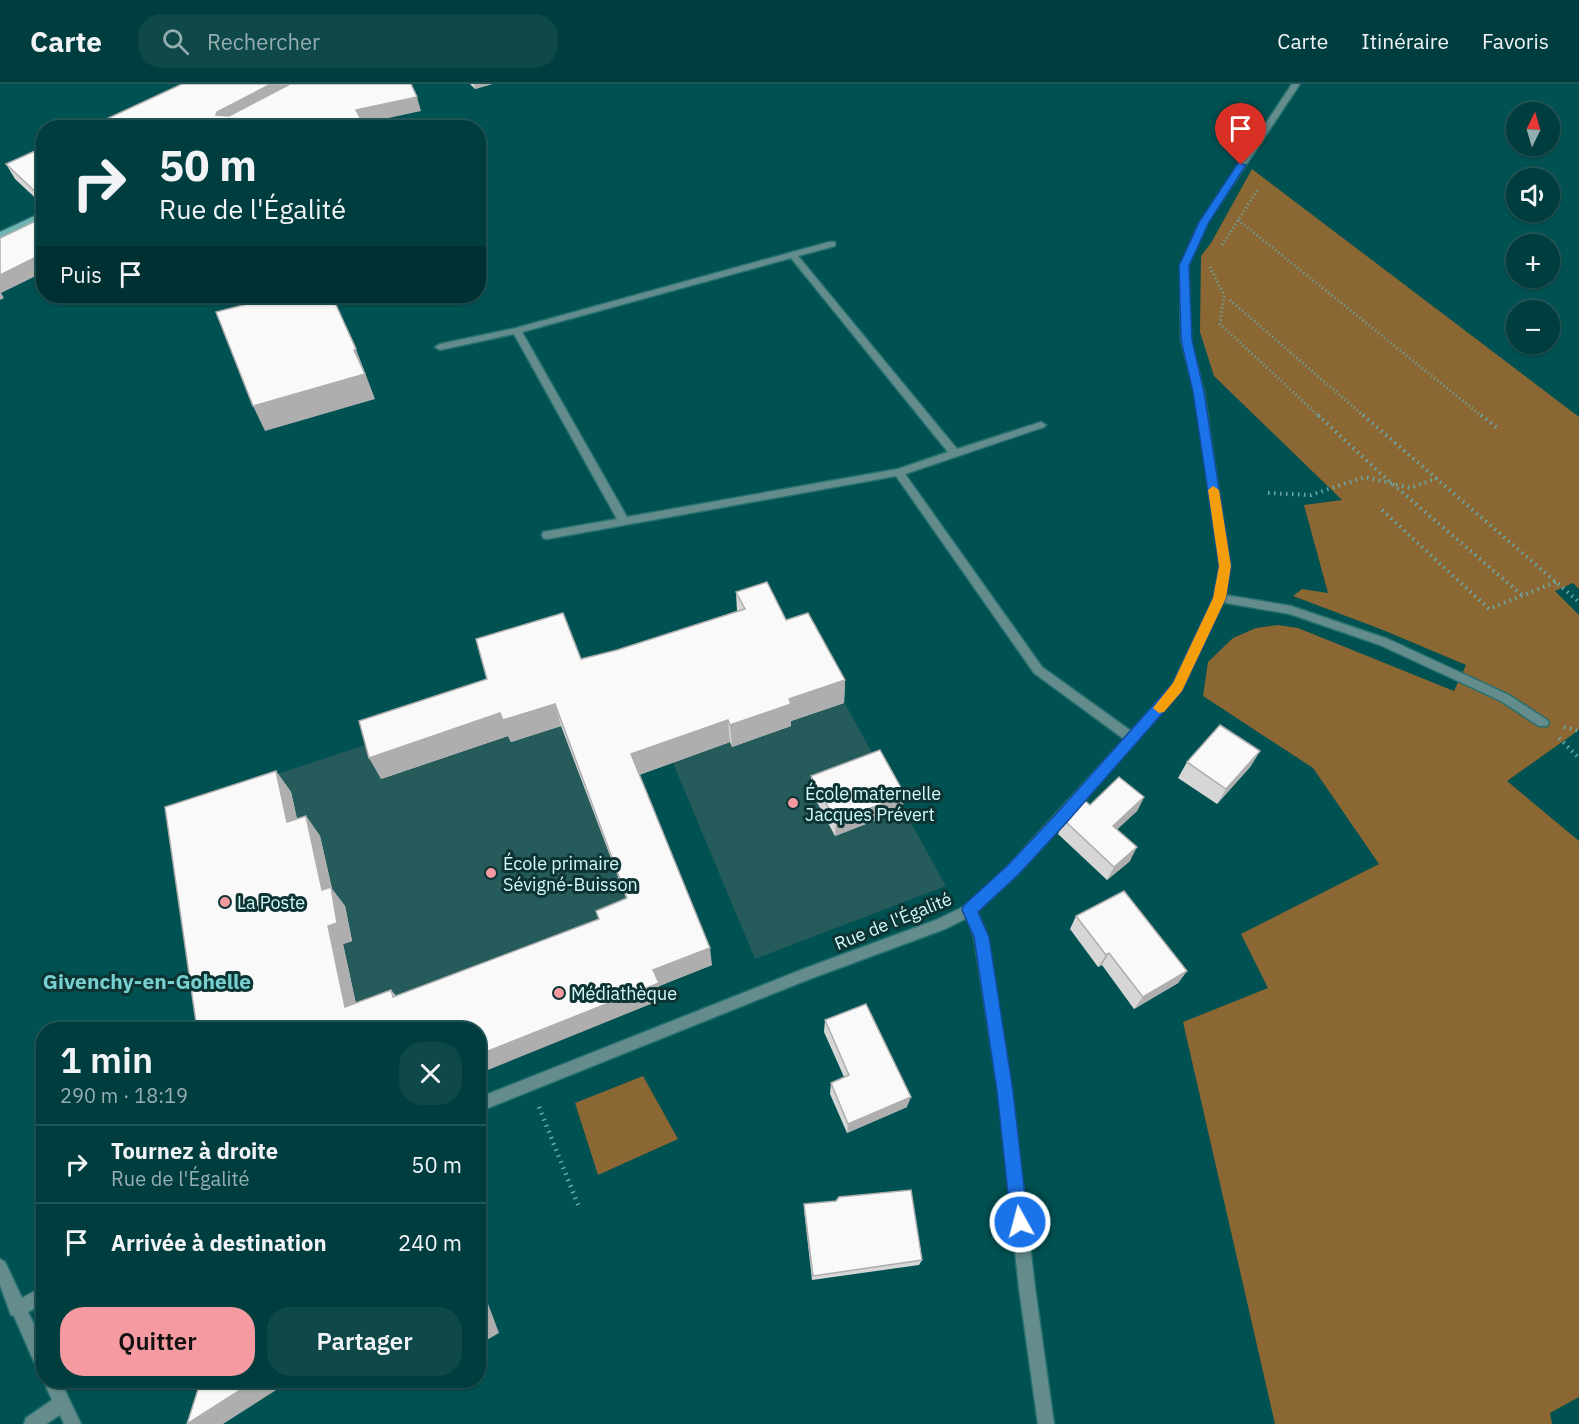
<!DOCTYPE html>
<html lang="fr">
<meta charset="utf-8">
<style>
:root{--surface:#003d3e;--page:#0e4849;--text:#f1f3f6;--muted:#95aeb0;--line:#225658;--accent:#f49aa0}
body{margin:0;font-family:"IBM Plex Sans",sans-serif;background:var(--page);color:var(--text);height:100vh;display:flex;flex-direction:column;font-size:22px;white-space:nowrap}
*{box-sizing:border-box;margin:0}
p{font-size:20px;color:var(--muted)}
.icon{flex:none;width:33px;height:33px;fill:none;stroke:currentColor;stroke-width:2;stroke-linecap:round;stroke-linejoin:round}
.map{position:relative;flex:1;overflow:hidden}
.side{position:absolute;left:36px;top:938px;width:450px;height:366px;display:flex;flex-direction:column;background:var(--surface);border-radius:24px;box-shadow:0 2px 4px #0004,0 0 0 2px var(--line)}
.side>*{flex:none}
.guide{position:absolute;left:36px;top:36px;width:450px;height:183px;border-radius:24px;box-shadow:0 2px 4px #0004,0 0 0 2px var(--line);background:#003d3e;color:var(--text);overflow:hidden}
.needle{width:39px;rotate:5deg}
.controls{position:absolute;left:1506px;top:18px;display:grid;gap:12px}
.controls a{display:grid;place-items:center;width:54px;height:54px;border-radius:50%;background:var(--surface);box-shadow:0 2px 4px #0004,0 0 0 2px var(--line);font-size:30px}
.pin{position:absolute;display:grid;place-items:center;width:51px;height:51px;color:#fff;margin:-62px -26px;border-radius:50% 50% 50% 0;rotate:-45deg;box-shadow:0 0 6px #0007}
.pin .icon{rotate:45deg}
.me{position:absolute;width:66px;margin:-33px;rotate:353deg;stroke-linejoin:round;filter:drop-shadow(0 0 4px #0008)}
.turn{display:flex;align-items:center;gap:21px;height:126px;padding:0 24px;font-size:27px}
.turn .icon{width:78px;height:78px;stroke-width:2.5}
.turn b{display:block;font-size:42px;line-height:51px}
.then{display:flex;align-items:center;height:57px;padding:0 24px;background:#0003;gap:12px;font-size:22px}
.round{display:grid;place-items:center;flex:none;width:63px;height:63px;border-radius:24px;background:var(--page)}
.summary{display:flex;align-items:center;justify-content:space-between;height:102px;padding:0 24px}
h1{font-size:36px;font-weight:600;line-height:45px}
.button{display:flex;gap:12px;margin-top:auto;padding:12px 24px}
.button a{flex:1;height:69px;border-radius:24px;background:var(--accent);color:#111;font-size:24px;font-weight:600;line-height:69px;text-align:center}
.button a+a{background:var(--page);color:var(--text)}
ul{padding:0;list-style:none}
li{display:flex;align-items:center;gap:18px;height:78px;padding:0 24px;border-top:2px solid var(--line)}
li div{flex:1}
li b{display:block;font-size:22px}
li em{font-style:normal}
header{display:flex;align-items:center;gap:36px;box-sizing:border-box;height:84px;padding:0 30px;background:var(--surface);border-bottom:2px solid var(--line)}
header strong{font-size:28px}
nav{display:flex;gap:33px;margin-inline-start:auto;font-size:21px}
.search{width:420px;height:54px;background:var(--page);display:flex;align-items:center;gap:15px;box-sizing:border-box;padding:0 21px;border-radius:24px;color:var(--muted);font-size:22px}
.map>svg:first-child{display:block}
</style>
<header>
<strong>Carte</strong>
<div class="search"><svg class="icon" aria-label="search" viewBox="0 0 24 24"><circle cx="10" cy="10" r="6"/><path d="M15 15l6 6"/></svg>Rechercher</div>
<nav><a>Carte</a><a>Itinéraire</a><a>Favoris</a></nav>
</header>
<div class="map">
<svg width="1579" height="1340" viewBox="0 0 1579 1340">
<rect width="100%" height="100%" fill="#005152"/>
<g fill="#255b5b">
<path d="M569,552L712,881L658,903L663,915L479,990L478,945H341L180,722L496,618Z"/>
<path d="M808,553L946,802L755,875L673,679Z"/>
</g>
<g fill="#8a6733">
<path d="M1252,85L1579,333V505L1573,499L1555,507L1579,531V646L1507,697L1579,757V1313L1550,1329L1552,1340H1275L1183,938L1268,904L1241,850L1379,780L1313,684L1203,612L1208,578L1233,554L1256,544L1278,541L1298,544L1454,607L1466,581L1383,546L1293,512L1302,505L1328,509L1304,421L1342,416L1214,292L1200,248L1201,172L1211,159Z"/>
<path d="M643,992L678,1055L598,1091L575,1019Z"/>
</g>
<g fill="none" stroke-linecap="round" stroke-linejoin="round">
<g stroke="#267070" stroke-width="3">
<path id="lane" d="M1219,510L1291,522L1388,555L1509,611L1547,636L1549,639L1547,642H1539L1501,617L1380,561L1290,530L1215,517L1214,514L1215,511Z"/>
</g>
<g stroke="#267070" stroke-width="3">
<g id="street">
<path d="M1292,0H1300L1208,138L1188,182L1191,256L1204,308L1230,482L1224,514L1181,606L1081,721L1018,790L977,828L988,853L1012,1007L1035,1204L1054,1340H1038L1019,1204L998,1007L974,853L967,834L945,845L807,896L478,1028V1014L806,884L936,836L965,822L1008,782L1124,655L1034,589L896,392L547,455L543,454L542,451L543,448L617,435L514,250L440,266L435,263L440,260L516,244L829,158H835V162L798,172L957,365L1041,338L1046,341L1044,343L905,390L1042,583L1131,647L1173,600L1214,514L1220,482L1194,308L1181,256L1180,182L1200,138ZM791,174L948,368L898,385L627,433L522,248Z"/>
<path d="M0,1175L5,1178L22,1214L44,1202V1219L28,1228L44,1261V1289L38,1287L14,1232L11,1231L0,1201Z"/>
<path d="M44,1294V1296H60L81,1340H64L60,1331L46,1340H24L26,1334L52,1316L43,1296Z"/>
</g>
</g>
<g stroke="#267070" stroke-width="3">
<path id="secondary" d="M41,129H44V134L0,154V148Z"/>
</g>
<g stroke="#6ca9a9" stroke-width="3" stroke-dasharray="1 3" stroke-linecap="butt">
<path d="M1238,136L1483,333"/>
<path d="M1222,161L1259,104"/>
<path d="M1210,183L1224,211L1220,240L1320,333"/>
<path d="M1230,216L1365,333"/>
</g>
<g stroke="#6ca9a9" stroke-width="4" stroke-dasharray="1.5 4.5" stroke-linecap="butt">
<path d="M1318,331L1382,391L1522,511"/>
<path d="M1363,331L1579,518"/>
<path d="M1481,331L1497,344"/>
<path d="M1268,409L1311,411L1365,393L1410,404L1437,394"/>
<path d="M1382,426L1489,525L1556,498"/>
<path d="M1564,643L1579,647"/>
<path d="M1559,654L1579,674"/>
</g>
<path stroke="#6ca9a9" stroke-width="4.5" stroke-dasharray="1.5 5" stroke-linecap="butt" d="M539,1023L579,1123"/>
<use href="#lane" fill="#648c8c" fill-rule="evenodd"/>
<use href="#street" fill="#648c8c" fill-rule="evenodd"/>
<use href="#secondary" fill="#70b3b3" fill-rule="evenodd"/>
</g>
<g fill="#d6d6d6">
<path d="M470,0H492L475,5Z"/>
<path d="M44,63V122L15,95L6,80Z"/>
<path d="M736,508L786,536L845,596L844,619L791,637V642L732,663L730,658L639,691L712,881L659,902L663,915L197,945L276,687L291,708L297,735L306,732L320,752L332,805L345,822L352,857L343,860L356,920L391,906L396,912L599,835L626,814L561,642L511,658L508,652L381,695L581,575L617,566L737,527Z"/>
<path d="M1260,667L1250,683L1217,720L1178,694L1187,678Z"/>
<path d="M811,692L902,726L835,752L811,707Z"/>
<path d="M1144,713L1137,727L1117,745L1130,777L1107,796L1058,750L1064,736L1090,721Z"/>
<path d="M1076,832L1187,887L1178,899L1134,925L1102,881L1098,883L1070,845Z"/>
<path d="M825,936L907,1023L847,1049L830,1010L831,999L844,993L824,948Z"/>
<path d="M804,1120L922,1176L919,1181L812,1196L804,1126Z"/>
</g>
<g fill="#aeaeae">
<path d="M271,0H303L223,42L216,31L217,28Z"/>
<path d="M474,0H492L475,5Z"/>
<path d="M417,13L421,27L361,40L356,26Z"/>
<path d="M44,169V188L1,209L4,214L0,216V191Z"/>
<path d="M356,265L375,315L265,347L253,322Z"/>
<path d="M845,596L844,619L791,637V642L732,663L730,641L789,615Z"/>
<path d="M555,620L561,642L511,658L508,652L381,695L369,674L500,629Z"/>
<path d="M728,636L730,658L636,692L631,670Z"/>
<path d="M1260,667L1250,683L1217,720L1226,705Z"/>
<path d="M276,687L291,708L302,758L287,738Z"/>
<path d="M905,711L902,726L835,752L836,737Z"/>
<path d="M1144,713L1137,727L1106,756L1113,742Z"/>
<path d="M306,732L320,752L332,805L345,822L352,857L343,860L360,939L345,923Z"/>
<path d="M1137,763L1130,777L1107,796L1114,783Z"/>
<path d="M710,864L712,881L659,902L663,915L478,990V971L653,886Z"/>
<path d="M1109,869L1102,881L1098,883L1106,871Z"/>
<path d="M1187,887L1178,899L1134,925L1143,913Z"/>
<path d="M911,1013L907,1023L847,1049L848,1040Z"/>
<path d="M478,1193L499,1249L478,1261Z"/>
<path d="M256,1296H298L284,1301L223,1340H187Z"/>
</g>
<g fill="#f9f9f9" stroke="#aeaeae" stroke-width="1.5">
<path d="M182,0H271L217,28L216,31L229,32L290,0H411L417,13L356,26L365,43L362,44H87Z"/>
<path d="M44,63V116L6,80Z"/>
<path d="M44,133V169L0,191V154Z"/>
<path d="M278,212H332L356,265L354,266L365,290L253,322L216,228Z"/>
<path d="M767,498L786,536L808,529L845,596L789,615L791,620L730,641L728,636L631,670L710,864L653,886L659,899L478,971V945H197L165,723L276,687L287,738L306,732L322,806L331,803L337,839L328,842L345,923L391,906L393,913L599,835L596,827L627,814L555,620L503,636L500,629L369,674L359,637L487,595L476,555L563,529L581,575L617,566L745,525L736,508Z"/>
<path d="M1220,641L1260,667L1226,705L1187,678Z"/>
<path d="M880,666L905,711L836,737L811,692Z"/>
<path d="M1119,693L1144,713L1113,742L1137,763L1114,783L1064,736L1083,715L1090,721Z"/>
<path d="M1124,807L1187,887L1143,913L1109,869L1106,871L1076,832Z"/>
<path d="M866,920L911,1013L848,1040L831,999L849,991L825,936Z"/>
<path d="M911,1106L922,1176L813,1192L804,1120L836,1117L839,1113Z"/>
<path d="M478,1226L484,1241L478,1245Z"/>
<path d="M201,1296H256L187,1340Z"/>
</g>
<path fill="#1a73e8" stroke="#114b97" stroke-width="1.5" d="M1238,79L1246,81L1209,138L1189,182L1192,256L1204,308L1231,482L1226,514L1182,607L1066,739L1018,791L978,828L989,853L1013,1007L1028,1138L1026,1145L1020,1147L1014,1145L1011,1138L997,1007L974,853L962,826L964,821L1008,781L1056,730L1173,599L1213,514L1219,482L1193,308L1181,256L1179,182L1199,138Z"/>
<path fill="#f59e0b" d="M1213,402L1219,406L1231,482L1226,514L1182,607L1164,628L1159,629L1153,624L1173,599L1213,514L1219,482L1208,406Z"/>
<g fill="#f49aa0" stroke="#0d3333" stroke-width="2">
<circle cx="793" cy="719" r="6"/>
<circle cx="491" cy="789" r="6"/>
<circle cx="225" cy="818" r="6"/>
<circle cx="559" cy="909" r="6"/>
</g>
<g text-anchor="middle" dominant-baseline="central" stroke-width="6" stroke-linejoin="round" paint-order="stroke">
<g font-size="18" fill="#d2fbfb" stroke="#0d3333" text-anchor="start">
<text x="805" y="709">École maternelle<tspan x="805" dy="21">Jacques Prévert</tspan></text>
<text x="503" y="779">École primaire<tspan x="503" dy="21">Sévigné-Buisson</tspan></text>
<text x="237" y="818">La Poste</text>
<text x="571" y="909">Médiathèque</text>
</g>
<g font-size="18" fill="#d2fbfb" stroke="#0d3333">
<text transform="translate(893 837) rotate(-22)">Rue de l'Égalité</text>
</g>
<g font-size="21" font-weight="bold" fill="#78cfcf" stroke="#0d3333">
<text x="147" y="897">Givenchy-en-Gohelle</text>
</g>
</g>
</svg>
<div class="controls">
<a><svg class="needle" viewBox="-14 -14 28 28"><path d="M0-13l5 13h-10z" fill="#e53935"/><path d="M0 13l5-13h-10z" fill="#95aeb0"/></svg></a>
<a><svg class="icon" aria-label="sound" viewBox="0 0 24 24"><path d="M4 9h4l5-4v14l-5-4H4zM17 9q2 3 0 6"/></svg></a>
<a>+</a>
<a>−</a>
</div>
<div class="pin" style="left:1241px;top:81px;background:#d93025"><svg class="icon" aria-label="arrive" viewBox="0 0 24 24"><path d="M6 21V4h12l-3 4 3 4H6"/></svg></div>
<svg class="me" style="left:1020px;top:1138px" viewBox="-20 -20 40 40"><circle r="17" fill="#1a73e8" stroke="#fff" stroke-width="3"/><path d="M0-11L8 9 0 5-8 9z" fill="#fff"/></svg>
<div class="guide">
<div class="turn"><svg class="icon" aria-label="right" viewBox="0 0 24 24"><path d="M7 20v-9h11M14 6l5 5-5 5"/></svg><div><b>50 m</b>Rue de l'Égalité</div></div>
<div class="then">Puis<svg class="icon" aria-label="arrive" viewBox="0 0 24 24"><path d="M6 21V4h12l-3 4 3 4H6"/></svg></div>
</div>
<section class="side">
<div class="summary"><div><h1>1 min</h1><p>290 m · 18:19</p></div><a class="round"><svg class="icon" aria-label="close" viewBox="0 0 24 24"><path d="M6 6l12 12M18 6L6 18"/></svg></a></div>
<ul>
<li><svg class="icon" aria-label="right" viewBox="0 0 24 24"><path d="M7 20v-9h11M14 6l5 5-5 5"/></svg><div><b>Tournez à droite</b><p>Rue de l'Égalité</p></div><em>50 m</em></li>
<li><svg class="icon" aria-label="arrive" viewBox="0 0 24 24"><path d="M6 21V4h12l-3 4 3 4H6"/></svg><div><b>Arrivée à destination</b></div><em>240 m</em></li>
</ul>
<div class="button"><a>Quitter</a><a>Partager</a></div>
</section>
</div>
